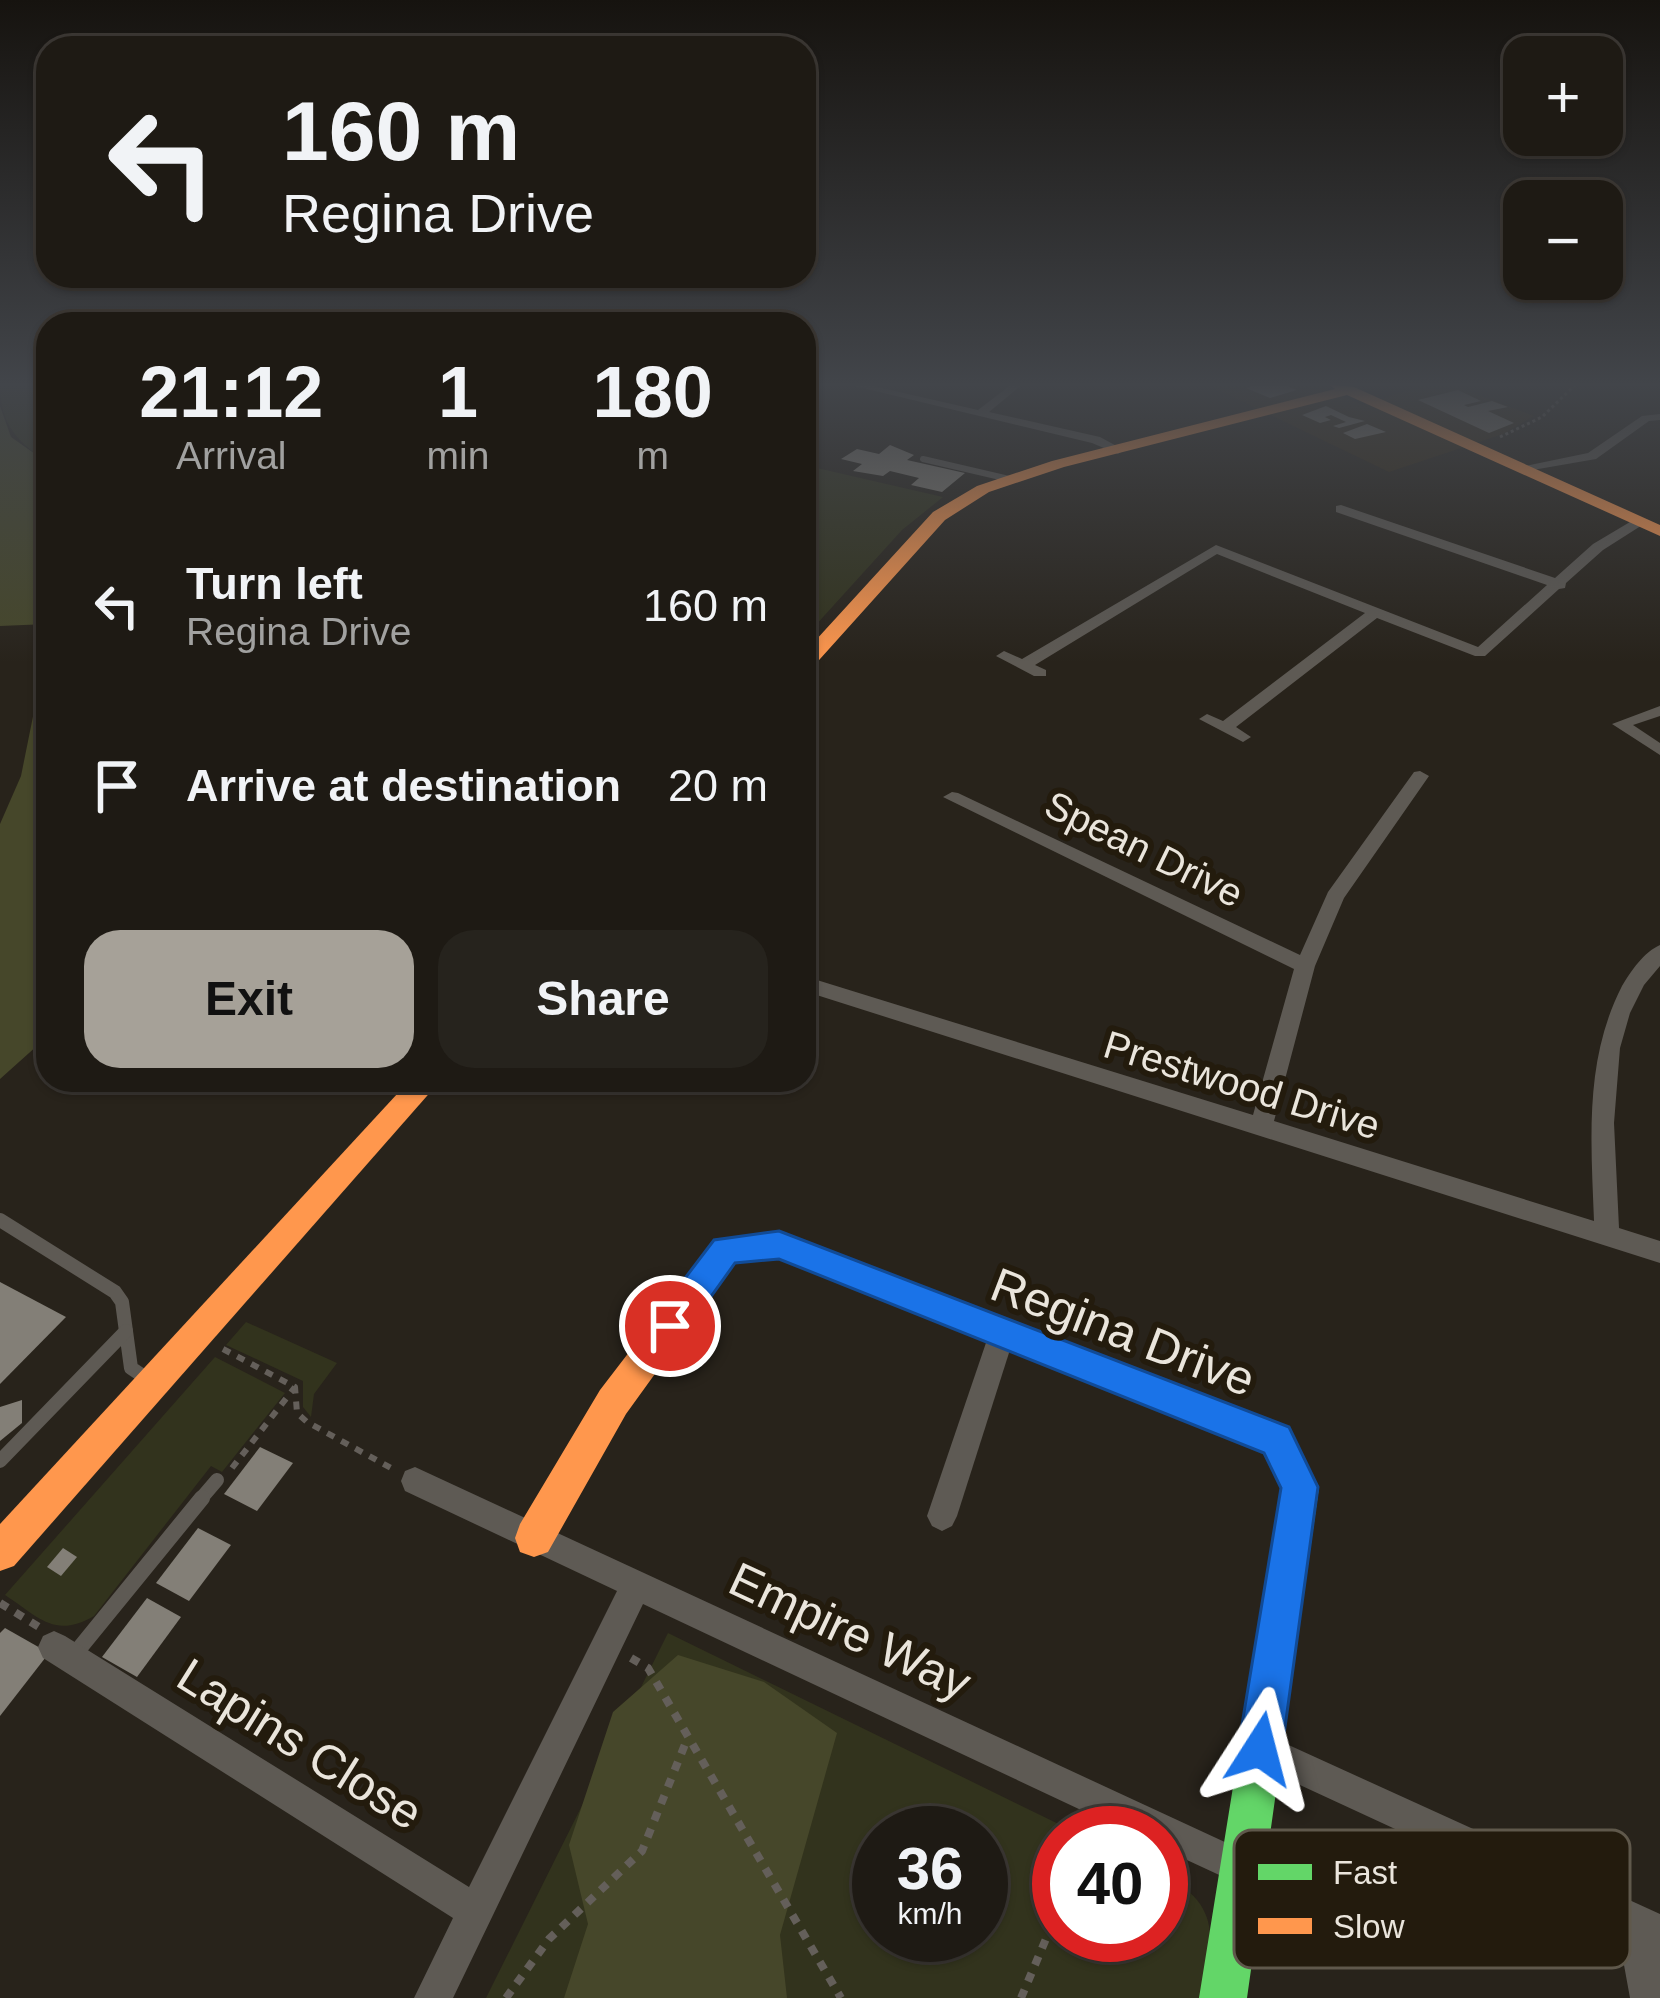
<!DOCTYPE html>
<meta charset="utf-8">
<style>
:root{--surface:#1e1a14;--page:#26231d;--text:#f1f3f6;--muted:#a1a1a0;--line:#3c3834;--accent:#a6a198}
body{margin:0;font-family:Helvetica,sans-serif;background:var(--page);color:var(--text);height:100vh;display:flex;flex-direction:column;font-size:45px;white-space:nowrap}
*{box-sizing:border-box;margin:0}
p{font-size:39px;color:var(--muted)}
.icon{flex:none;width:66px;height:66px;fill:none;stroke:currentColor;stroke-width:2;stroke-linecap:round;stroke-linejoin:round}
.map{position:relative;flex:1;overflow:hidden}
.details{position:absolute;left:36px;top:312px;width:780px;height:780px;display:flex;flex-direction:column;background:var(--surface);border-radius:36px;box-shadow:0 3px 9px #0004,0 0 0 3px var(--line)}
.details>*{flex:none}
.banner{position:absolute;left:36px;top:36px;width:780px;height:252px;border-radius:36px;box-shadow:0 3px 9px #0004,0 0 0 3px var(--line);background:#1e1a14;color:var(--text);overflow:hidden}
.buttons{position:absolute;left:1503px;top:36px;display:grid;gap:24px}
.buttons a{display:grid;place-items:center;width:120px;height:120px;border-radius:24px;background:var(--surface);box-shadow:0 3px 9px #0004,0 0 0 3px var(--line);font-size:60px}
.speed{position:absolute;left:852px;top:1806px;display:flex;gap:24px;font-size:60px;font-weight:700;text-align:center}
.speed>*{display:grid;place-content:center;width:156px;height:156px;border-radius:50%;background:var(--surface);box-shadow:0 3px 9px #0004,0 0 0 3px var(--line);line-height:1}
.speed small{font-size:30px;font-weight:400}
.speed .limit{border:18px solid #d22;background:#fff;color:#111}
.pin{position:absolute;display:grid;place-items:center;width:102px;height:102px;color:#fff;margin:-51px;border:6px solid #fff;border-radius:50%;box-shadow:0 3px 12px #0007}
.me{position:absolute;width:132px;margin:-66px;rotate:9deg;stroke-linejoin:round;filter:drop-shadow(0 0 9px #0008)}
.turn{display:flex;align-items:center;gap:42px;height:252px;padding:0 48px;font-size:54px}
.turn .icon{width:156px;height:156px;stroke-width:2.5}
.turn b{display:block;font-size:84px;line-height:102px}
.eta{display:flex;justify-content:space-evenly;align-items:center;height:204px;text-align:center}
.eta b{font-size:72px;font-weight:700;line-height:84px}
.primary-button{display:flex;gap:24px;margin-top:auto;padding:24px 48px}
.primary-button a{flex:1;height:138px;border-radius:36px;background:var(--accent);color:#111;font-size:48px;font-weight:700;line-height:138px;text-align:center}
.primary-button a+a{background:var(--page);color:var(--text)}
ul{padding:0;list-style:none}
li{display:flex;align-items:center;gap:36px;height:180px;padding:0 48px}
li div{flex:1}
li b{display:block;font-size:45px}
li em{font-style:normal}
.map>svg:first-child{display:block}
</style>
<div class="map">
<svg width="1660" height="1998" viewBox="0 0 1660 1998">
<rect width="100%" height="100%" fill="#28231b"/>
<path fill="#352a17" d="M1206,384H1315L1363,405L1427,384H1450L1534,416L1503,434L1389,472Z"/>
<g fill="#32331d" fill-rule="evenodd">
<path d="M0,384H48V463C16,440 0,425 0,384Z"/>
<path d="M804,465L943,497L902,530L804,638Z"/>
<path d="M246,1322L337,1363L314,1394L311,1417L303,1407V1381L226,1345Z"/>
<path d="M215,1357L285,1393L222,1472L211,1466L94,1616C54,1639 39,1617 5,1595Z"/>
<path d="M668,1633L1077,1833H1059V1935H1161V1874C1224,1905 1212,1939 1203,1998H486ZM879,1833H981V1935H879Z"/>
</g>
<g fill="#46472a">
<path d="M0,406L11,437L48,463V624L0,626Z"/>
<path d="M48,642V1036L0,1079V824L21,776Z"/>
<path d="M678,1655L764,1682L837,1733L780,1935L787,1998H564L588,1924L569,1845L613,1712Z"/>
</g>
<g fill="#837f77">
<path d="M1259,384H1282L1297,390L1270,398L1246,388Z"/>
<path d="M1458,390L1481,401L1464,405L1468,407L1492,401L1508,407L1488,411L1514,423L1489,433L1418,400Z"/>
<path d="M1326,406L1349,417L1365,421L1339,428L1333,426L1346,422L1331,415L1325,417L1331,420L1320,423L1302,415Z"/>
<path d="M1367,424L1386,432L1355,439L1343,433Z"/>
<path d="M890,445L914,455L907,460L965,473L942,492L911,485L919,478L890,471L883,476L853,471L862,464L841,459L857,449L879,454Z"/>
<path d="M0,1282L66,1317L0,1384Z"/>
<path d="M22,1400V1423L0,1441V1407Z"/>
<path d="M260,1447L293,1463L257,1511L224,1494Z"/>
<path d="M198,1528L231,1545L189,1601L156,1583Z"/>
<path d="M63,1548L77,1557L61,1576L47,1567Z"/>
<path d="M147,1598L181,1617L137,1677L102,1657Z"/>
<path d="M5,1628L49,1653L0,1716V1633Z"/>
</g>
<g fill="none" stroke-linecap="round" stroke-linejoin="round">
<path stroke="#645f5a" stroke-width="3" stroke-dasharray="3 3" stroke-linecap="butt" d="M1500,437L1542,417L1576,384"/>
<g stroke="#645f5a" stroke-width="6" stroke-dasharray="8 8" stroke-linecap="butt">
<path d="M223,1349L295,1387L297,1413L307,1422L391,1468"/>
<path d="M232,1468L295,1387"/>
</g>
<g stroke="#645f5a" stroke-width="8" stroke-dasharray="9 9" stroke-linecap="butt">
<path d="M0,1603L39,1627"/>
<path d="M631,1658L648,1668L841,1998"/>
<path d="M506,1998L549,1939L642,1851L688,1737"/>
<path d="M1021,1998L1059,1908"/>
</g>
<path stroke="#5e5a54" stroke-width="6" d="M923,459L1009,479"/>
<g stroke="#5e5a54" stroke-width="14">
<path d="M0,1220L115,1292L122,1302L131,1368L146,1378"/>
<path d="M0,1461L126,1331"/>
<path d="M199,1501L217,1480"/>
</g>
<path stroke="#5e5a54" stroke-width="16" d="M74,1655L202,1498"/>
<g fill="#5e5a54" fill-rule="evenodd">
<path d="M846,384H864L978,410L1012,384H1023L989,412L1100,437L1124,450L1118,454L1092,443Z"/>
<path d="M1660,414V420L1649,421L1596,459L1521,472L1515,468L1588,453L1642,416Z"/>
<path d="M1341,505L1555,578L1593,544L1635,519L1647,522L1603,550L1566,583L1565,588L1559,589L1485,656H1475L1377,618L1236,727L1251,737L1243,742L1199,719L1207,714L1223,721L1365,613L1217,554L1035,665L1046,670V676H1034L996,656L1004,651L1022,659L1216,545L1478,647L1547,585L1336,512V506Z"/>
<path d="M1660,706V716L1633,725L1660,743V755L1612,724Z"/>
<path d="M1420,771L1429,776L1344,898L1315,966L1274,1121L1594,1221C1591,1140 1584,1060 1622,986C1631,971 1644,952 1660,945V966L1644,985L1630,1013L1620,1048L1614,1123L1619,1228L1660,1241V1263L804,991V976L1253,1115L1294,969L943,797L952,792L958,793L1300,955L1328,892L1414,772Z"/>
<path d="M1002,1322L1011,1325L1015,1334L957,1516L952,1526L942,1531L932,1526L927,1516L989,1334L993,1325Z"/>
<path d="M415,1467L1255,1856L1261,1868L1255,1880L1243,1886L1161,1848V1833H1130L643,1604L453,1998H414L453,1918L43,1658L38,1647L43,1636L54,1631L65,1636L469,1887L617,1591L405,1491L401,1481L405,1471Z"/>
<path d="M1260,1732L1660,1914V1998H1630L1618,1932L1248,1761L1243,1749L1248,1737Z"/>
</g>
<path fill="#63d668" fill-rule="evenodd" d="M1178,1385L1289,1427L1319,1487L1247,1998H1199L1281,1489L1263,1453L1165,1414L1160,1402L1165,1390Z"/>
<g fill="#ff974d" fill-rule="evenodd">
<path d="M1328,384L1354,387L1660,525V536L1347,395L1064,467L989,492L945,520L811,669L804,671V653L933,512L977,486L1052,461L1335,389Z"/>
<path d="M410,1080H441L14,1566L0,1571V1524Z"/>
<path d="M780,1231L1191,1390L1196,1402L1191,1414L1178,1419L779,1259L735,1263L626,1414L548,1552L534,1557L520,1552L515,1538L520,1524L600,1390L715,1240Z"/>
</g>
</g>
<linearGradient id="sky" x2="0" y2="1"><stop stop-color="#16130f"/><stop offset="0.58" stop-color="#42454a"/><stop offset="1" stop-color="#42454a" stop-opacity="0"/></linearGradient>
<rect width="1660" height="663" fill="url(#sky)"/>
<path fill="#1a73e8" stroke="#114b97" stroke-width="3" d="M779,1231L1289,1427L1318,1487L1282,1749L1275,1764L1260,1771L1245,1764L1238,1749L1281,1488L1264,1453L779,1259L735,1263L682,1337L670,1342L657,1337L652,1326L657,1315L714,1240Z"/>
<g text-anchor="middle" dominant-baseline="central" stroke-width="12" stroke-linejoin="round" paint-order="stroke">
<g font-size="39" fill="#eae5dc" stroke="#231b0d">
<text transform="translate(1144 849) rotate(26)">Spean Drive</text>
<text transform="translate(1242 1085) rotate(17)">Prestwood Drive</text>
</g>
<g font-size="48" fill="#eae5dc" stroke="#231b0d">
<text transform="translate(1123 1332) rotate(21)">Regina Drive</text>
<text transform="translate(850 1631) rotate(25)">Empire Way</text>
<text transform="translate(300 1744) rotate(32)">Lapins Close</text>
</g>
</g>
<rect x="1234" y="1830" width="396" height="138" rx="18" fill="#231b0d" stroke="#5f584b" stroke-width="3"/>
<rect x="1258" y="1864" width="54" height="16" fill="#63d668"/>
<rect x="1258" y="1918" width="54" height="16" fill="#ff974d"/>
<g font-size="33" fill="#eae5dc">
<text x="1333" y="1884">Fast</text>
<text x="1333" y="1938">Slow</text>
</g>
</svg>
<div class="buttons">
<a>+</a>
<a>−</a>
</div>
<div class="speed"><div>36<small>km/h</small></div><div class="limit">40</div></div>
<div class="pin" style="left:670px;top:1326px;background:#d93025"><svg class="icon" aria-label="arrive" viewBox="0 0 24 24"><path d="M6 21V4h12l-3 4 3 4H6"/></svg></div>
<svg class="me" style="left:1260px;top:1749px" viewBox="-20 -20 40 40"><path d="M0-17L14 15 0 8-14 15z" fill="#1a73e8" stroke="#fff" stroke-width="4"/></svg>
<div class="banner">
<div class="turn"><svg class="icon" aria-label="left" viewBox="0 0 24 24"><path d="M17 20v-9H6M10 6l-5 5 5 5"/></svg><div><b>160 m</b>Regina Drive</div></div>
</div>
<section class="details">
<div class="eta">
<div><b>21:12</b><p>Arrival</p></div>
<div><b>1</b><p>min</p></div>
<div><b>180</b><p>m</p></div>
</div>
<ul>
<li><svg class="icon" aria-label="left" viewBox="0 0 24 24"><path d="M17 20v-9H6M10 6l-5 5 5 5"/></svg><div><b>Turn left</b><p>Regina Drive</p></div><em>160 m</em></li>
<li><svg class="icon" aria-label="arrive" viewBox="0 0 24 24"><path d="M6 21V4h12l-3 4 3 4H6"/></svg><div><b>Arrive at destination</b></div><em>20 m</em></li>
</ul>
<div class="primary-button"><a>Exit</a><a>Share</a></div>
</section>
</div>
